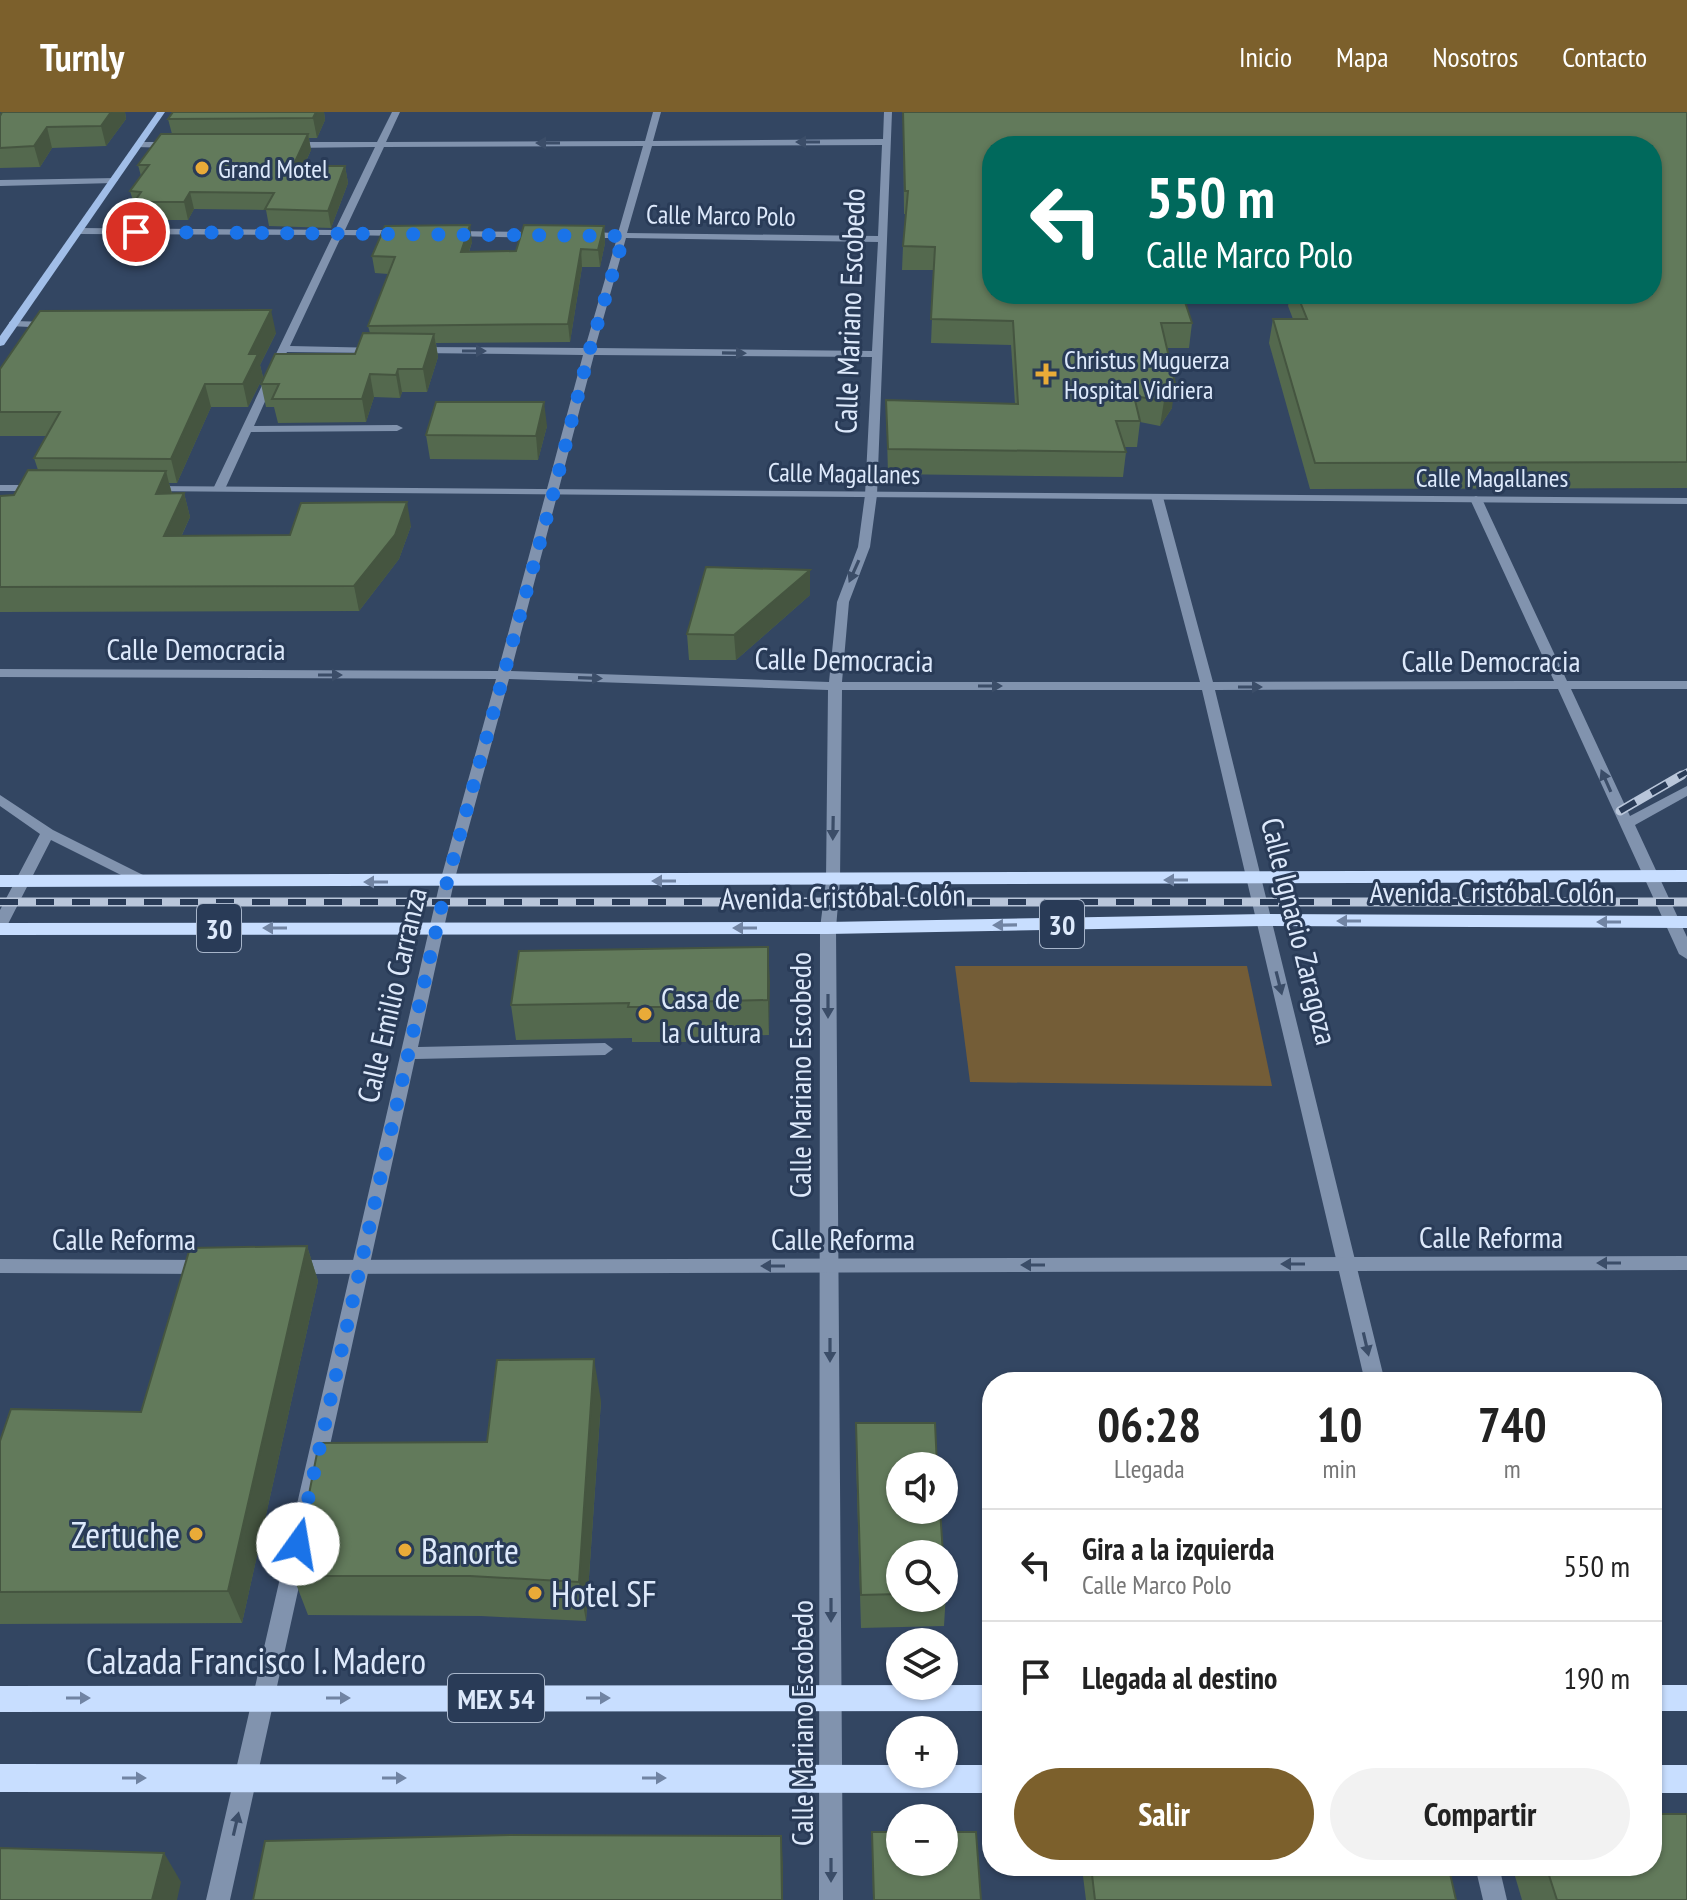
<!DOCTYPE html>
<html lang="es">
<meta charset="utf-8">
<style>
:root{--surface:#fff;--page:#f2f2f2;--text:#222;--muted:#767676;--line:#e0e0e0;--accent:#7c602c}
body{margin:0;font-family:"PT Sans Narrow",sans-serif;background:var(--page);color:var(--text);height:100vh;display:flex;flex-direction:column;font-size:30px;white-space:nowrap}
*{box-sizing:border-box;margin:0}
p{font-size:26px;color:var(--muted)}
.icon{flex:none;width:44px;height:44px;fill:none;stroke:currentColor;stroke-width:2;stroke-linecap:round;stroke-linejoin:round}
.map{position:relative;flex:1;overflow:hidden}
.panel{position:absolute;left:982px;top:1260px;width:680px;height:504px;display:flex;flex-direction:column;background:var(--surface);border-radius:32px;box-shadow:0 2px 6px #0004}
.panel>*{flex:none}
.hud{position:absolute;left:982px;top:24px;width:680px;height:168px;border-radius:32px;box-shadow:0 2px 6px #0004;background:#00695c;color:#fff;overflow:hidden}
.tools{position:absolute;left:886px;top:1340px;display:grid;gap:16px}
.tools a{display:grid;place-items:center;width:72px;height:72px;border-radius:50%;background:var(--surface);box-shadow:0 2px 6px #0004;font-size:40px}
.pin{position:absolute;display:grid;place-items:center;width:68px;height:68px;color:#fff;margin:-34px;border:4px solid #fff;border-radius:50%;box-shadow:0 2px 8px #0007}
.me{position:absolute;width:88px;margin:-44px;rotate:13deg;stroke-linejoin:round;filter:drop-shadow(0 0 6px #0008)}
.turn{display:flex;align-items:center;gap:28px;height:168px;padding:0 32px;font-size:36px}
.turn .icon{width:104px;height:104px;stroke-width:2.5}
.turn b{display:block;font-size:56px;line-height:68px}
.eta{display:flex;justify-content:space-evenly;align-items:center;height:136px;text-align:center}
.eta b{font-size:48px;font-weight:600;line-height:56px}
.primary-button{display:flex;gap:16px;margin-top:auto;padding:16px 32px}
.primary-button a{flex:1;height:92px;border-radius:48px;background:var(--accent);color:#fff;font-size:32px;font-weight:600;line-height:92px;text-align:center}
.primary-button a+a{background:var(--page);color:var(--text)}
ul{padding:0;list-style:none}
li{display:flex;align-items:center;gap:24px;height:112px;padding:0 32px;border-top:2px solid var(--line)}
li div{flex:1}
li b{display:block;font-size:30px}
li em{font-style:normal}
header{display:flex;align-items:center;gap:48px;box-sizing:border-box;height:112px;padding:0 40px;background:var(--accent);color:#fff}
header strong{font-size:38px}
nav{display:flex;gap:44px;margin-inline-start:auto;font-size:28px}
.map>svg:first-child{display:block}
</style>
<header>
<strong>Turnly</strong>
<nav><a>Inicio</a><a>Mapa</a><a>Nosotros</a><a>Contacto</a></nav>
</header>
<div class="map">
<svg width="1687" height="1788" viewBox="0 0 1687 1788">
<rect width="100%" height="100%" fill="#334662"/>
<path fill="#745d37" d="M955,854H1247L1272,974L970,970Z"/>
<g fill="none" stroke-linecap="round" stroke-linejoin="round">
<g fill="#8193ae" fill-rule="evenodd">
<path d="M392,0H400L386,30L645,29L653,0H661L653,29L883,27L884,0H892L877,383L870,435L849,490L842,570H1200L1151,385L1157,382L1163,385L1213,570L1554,569L1470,387L1476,384L1482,387L1567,569H1687V577H1571L1630,704L1687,674V684L1635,713L1687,825V847L1679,842L1558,577L1215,578L1385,1270H1365L1202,578H842L840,769L836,816L843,1788H819L820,816L826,769L828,578L509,567L454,770L418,935L605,931L613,937L605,943L415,947L230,1788H206L440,770L496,567L0,565V557L498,559L583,243L417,241L412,238L417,235L585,236L617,126H584L579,123L584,120L618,121L643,34L384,35L345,118H401L406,121L401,124L342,123L290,234L382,236V240L378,241L287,240L284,246L275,244L333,123L79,122L74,119L79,116L335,118L375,35L288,36L284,33L288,30H377ZM882,33L878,124L627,121L652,34ZM626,126L878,130L872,239L595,236ZM594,243L872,245L865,383L858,435L837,490L829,570L511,559Z"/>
<path d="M139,30H173L177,33L173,36L136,35L135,33Z"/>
<path d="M117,66L118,68L114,71L0,74V68Z"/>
<path d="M452,119L541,120L546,123L541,126L449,124L447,122Z"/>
<path d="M13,209L51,210L56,213L51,216L9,214V210Z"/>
<path d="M271,262L276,265L254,314L397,313L403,316L397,319L251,320L225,377L215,379L213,377L266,265Z"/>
<path d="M1475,1754H1499L1507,1788H1483Z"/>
</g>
<g fill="#8193ae" fill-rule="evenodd">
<path d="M0,373H37L43,376L37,379H0Z"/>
<path d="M149,374L1687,386V392L145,379L143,377Z"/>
<path d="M0,683L53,718L151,767L153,770L151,773H141L51,728L8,812L0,817V798L40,722L0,694Z"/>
<path d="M1687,1144V1158L293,1162L287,1160L284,1155L287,1150L293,1148Z"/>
<path d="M0,1147L205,1148L211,1150L214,1155L211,1160L205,1162L0,1161Z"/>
</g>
<path fill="#a1bee8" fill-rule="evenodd" d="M157,0H165L4,233L0,234V224Z"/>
<g fill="#c8deff" fill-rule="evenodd">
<path d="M1687,758V770L0,775V763Z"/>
<path d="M1264,802L1687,804V816L1264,814L828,822L0,823V811L828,810Z"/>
<path d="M992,1573V1599L0,1600V1574Z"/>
<rect x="1652" y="1573" width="35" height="26"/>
<path d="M0,1652L900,1653V1662H944V1653H992V1681L0,1680Z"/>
<rect x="1652" y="1653" width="35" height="28"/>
</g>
<g stroke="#b9c6da" stroke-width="7">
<path id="rail-far1" d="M1678,665L1687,660"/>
</g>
<g stroke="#b9c6da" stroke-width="9">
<g id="rail">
<path d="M1620,699L1682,663"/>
<path d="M0,790H1687"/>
</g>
</g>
<use href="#rail-far1" stroke="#293b57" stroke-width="5" stroke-dasharray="14" stroke-linecap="butt"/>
<use href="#rail" stroke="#293b57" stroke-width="6" stroke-dasharray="18" stroke-linecap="butt"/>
</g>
<g fill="#54694e">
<path d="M2,0H125L126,7L106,34L52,36L40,55L0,56V4Z"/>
<path d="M324,0L325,8L317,26H309L311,38L304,54H345L348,71L331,116L269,114L266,98L194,97L188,108H139L130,79L141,64L138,53L172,22L168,7Z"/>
<path d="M903,0H1687V376L1310,377L1269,231L1273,207H1293L1288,194L1290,182H1652V34H992V182L1192,211L1189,236H1167L1172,296L1160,314L1140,310L1137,335H1124L1126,340L1123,365L888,362L886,288L1015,292L1011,233L931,231L934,158H902L903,134L906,102H904Z"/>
<path d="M604,114L605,131L600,155H582L570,230L436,231L438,245L427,280H402L400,286L374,285L366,310L278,311L274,295H266L261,272L355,242L370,221L368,214L388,162L375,161L372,144L472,130L469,140L516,139Z"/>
<path d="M276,221L260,253L263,265L248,295H211L177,371H169L172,381H184L190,405L182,423H290L411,414L399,447L359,499L0,500V384L14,383L38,358L34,346L47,324H0V257Z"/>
<path d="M547,314L538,348L430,347L426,323Z"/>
<path d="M810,483L736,548H689L687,522Z"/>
<path d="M768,835L769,923L687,925L686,930H632V926L516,928L511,893Z"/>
<path d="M307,1134L318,1169L242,1511L0,1512V1329L141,1300Z"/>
<path d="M601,1289L586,1509L481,1504L308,1503L293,1464L487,1330Z"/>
<path d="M856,1311L900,1442V1486H944V1451L946,1481L944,1514L861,1516L856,1345Z"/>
<path d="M872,1720L981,1788H873Z"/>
<path d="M1086,1754H1446L1456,1788H1086L1083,1764Z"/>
<path d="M1512,1754H1652L1687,1788H1522Z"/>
</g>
<g fill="#455540">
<path d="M111,0H125L126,7L106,34L101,14Z"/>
<path d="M316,0H324L325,8L317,26L313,6Z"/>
<path d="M47,15L52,36L40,55L34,34Z"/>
<path d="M308,22L311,38L296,70L293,54Z"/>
<path d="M345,54L348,71L331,116L328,99Z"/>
<path d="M190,80L194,97L188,108L184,90Z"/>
<path d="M470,113L472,130L463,157L461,140Z"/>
<path d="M604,114L605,131L600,155L598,138Z"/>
<path d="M581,137L582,155L570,230L568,212Z"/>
<path d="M271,198L276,221L260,253L263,265L248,295L243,272L249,242Z"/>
<path d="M434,222L438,245L427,280L423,257Z"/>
<path d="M398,257L402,280L400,286L396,263Z"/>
<path d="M370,262L374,285L366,310L362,287Z"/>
<path d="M1175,271L1172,296L1160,314L1164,289Z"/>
<path d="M205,272L211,295L177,371L171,347Z"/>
<path d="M544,290L547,314L538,348L536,324Z"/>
<path d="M166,359L172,383L156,382Z"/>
<path d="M184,381L190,405L170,448L164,424Z"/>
<path d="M407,390L411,414L399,447L359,499L354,474Z"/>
<path d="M810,458V483L736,548L734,523Z"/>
<path d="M768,835L770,870L769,923L768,888Z"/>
<path d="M307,1134L318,1169L242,1511L228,1479Z"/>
<path d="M594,1247L601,1289L586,1509L579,1470Z"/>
<path d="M781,1724L783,1753V1788H782Z"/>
<path d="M164,1741L181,1770L177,1788H152Z"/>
</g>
<g fill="#627a5b" stroke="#455540" stroke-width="2">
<path d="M2,0H111L101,14L47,15L34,34L0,36V4Z"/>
<path d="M173,0H316L313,6L168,7Z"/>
<path d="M903,0H1687V350L1315,351L1273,207H1307L1297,182H1652V34H1479L1390,32L1391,34H992V182L1183,184L1192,211H1161L1175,271L1164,289L1134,284L1140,309H1116L1126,340L888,337L886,288L1018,292L1013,209L931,207L935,135L903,134L908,79H905Z"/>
<path d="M161,22H308L293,54H345L328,99L265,97L274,81L190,80L184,90H134L141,80L130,79L149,53H138Z"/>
<path d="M470,113L461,140L516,139L524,113L604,114L598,138L581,137L568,212L368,214L395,145L372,144L385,114Z"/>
<path d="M271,198L249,242H258L243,272H205L171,347L34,346L60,300H0V257L40,199Z"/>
<path d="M363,221L434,222L423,257H398L396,263L370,262L362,287H272L279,272H261L275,242H355Z"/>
<path d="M436,290H544L536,324L426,323Z"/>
<path d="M28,358L166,359L156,382L184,381L164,424L290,423L301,391L407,390L395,423L354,474L0,475V384L14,383Z"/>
<path d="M706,455L810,458L734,523L687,522Z"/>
<path d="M768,835V888L684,890V895H628L629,891L511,893L519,839Z"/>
<path d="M307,1134L228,1479L0,1480V1329L11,1297L141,1300L190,1136Z"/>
<path d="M594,1247L579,1470L470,1464H293L319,1331L487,1330L497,1248Z"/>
<path d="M856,1311H935L937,1354H900V1398H940L943,1442H900V1482L861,1483Z"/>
<path d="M944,1451L946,1481H944Z"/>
<path d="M1652,1702H1687V1788H1557L1546,1754H1652Z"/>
<path d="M872,1720H900V1750H944V1720H976L981,1788H874Z"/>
<path d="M512,1723L781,1724L782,1788H253L265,1729Z"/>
<path d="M0,1736L164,1741L152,1788H0Z"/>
<path d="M1091,1754H1446L1449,1757L1456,1788H1095Z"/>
</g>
<defs><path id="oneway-solid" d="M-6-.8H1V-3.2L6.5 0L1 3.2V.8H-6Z" transform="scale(2)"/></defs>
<g fill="#3b4d68">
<use href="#oneway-solid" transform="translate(808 30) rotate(180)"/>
<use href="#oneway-solid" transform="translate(548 31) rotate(180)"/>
<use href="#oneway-solid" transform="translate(474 239)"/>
<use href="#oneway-solid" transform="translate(734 241) rotate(1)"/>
<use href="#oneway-solid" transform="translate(854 459) rotate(114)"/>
<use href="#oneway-solid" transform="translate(330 563)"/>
<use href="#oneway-solid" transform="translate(590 566) rotate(2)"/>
<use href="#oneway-solid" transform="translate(990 574)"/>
<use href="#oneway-solid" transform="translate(1250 575)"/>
<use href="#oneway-solid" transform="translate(1606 669) rotate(-114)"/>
<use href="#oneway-solid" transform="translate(833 716) rotate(91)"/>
<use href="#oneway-solid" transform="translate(1279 871) rotate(76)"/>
<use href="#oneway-solid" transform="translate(828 894) rotate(90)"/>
<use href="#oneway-solid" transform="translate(1609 1151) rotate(180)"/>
<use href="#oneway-solid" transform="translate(1293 1152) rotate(180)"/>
<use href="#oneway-solid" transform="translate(1033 1153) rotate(180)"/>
<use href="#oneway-solid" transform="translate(773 1154) rotate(180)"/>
<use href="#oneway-solid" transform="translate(1366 1232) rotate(77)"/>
<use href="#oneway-solid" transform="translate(830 1238) rotate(90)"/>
<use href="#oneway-solid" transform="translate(831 1498) rotate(90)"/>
<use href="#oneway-solid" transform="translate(236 1712) rotate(-77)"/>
<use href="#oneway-solid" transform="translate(831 1758) rotate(90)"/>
</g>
<g fill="#7184a3">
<use href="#oneway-solid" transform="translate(1176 768) rotate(180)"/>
<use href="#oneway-solid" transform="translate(664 769) rotate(180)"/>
<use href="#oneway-solid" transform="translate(376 770) rotate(180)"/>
<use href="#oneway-solid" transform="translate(1349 809) rotate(-180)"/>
<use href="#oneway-solid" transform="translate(1609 810) rotate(-180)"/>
<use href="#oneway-solid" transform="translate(1005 813) rotate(179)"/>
<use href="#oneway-solid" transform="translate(275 816) rotate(180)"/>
<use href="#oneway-solid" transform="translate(745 816) rotate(180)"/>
<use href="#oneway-solid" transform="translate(78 1586)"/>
<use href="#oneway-solid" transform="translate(338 1586)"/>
<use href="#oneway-solid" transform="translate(598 1586)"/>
<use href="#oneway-solid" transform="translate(134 1666)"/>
<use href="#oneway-solid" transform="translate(394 1666)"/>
<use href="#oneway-solid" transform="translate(654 1666)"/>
</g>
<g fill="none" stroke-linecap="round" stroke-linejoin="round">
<path stroke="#1a73e8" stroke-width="14" stroke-dasharray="0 25.2" d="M136,120L624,124L589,240L554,379L447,770L298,1432"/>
</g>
<g fill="#e9ab38" stroke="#293b57" stroke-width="3">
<circle cx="202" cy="56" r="8"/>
<path d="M1042 250h8v8h8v8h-8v8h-8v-8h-8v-8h8z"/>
<circle cx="645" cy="902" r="8"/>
<circle cx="196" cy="1422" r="8"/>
<circle cx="405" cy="1438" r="8"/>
<circle cx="535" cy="1481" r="8"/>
</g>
<g text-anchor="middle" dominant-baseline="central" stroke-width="6" stroke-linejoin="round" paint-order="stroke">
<g font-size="26" fill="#dde9fb" stroke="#293b57" text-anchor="start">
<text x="218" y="56">Grand Motel</text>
<text x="1064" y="247">Christus Muguerza<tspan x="1064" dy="30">Hospital Vidriera</tspan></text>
</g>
<g font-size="26" fill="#dde9fb" stroke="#293b57">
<text transform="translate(721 103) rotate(1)">Calle Marco Polo</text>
<text transform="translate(844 361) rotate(1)">Calle Magallanes</text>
<text x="1492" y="365">Calle Magallanes</text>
</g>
<g fill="#293b57" stroke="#a7b5ca" stroke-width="2">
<rect x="1040" y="788" width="44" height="48" rx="6"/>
<rect x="197" y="792" width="44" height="48" rx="6"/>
<rect x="448" y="1562" width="96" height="48" rx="6"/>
</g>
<g font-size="28" font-weight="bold" fill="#dde9fb">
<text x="1062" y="812">30</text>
<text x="219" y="816">30</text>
<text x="496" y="1586">MEX 54</text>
</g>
<g font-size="30" fill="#dde9fb" stroke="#293b57">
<text transform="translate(849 199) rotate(-88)">Calle Mariano Escobedo</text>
<text x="196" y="536">Calle Democracia</text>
<text transform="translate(844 547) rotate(1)">Calle Democracia</text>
<text x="1491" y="548">Calle Democracia</text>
<text x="1492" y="779">Avenida Cristóbal Colón</text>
<text transform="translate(843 784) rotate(-1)">Avenida Cristóbal Colón</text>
<text transform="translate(1300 819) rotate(76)">Calle Ignacio Zaragoza</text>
<text transform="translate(391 883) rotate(-77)">Calle Emilio Carranza</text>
<text transform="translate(799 963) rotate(-90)">Calle Mariano Escobedo</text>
<text x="1491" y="1124">Calle Reforma</text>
<text x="124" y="1126">Calle Reforma</text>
<text x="843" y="1126">Calle Reforma</text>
<text transform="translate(801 1611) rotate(-90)">Calle Mariano Escobedo</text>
</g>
<g font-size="30" fill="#dde9fb" stroke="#293b57" text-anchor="start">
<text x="661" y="885">Casa de<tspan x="661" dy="34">la Cultura</tspan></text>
</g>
<g font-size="36" fill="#dde9fb" stroke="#293b57" text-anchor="start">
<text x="180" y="1422" text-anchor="end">Zertuche</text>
<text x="421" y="1438">Banorte</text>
<text x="551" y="1481">Hotel SF</text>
</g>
<g font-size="36" fill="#dde9fb" stroke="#293b57">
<text x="256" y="1548">Calzada Francisco I. Madero</text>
</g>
</g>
</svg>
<div class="tools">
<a><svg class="icon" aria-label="sound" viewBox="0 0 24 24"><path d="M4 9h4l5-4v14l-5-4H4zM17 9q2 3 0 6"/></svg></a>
<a><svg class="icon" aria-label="search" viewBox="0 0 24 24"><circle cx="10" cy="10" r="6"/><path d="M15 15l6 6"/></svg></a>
<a><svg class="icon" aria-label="layers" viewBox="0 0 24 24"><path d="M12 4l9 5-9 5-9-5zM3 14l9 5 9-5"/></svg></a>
<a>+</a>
<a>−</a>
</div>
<div class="pin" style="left:136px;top:120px;background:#d93025"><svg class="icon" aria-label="arrive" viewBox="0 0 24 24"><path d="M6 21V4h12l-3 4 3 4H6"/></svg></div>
<svg class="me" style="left:298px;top:1432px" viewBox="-20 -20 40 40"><circle r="19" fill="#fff"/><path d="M0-13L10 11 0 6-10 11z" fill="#1a73e8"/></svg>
<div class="hud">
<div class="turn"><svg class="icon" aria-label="left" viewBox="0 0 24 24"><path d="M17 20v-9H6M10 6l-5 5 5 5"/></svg><div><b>550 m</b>Calle Marco Polo</div></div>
</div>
<section class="panel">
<div class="eta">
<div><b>06:28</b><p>Llegada</p></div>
<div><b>10</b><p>min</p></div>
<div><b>740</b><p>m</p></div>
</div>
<ul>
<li><svg class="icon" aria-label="left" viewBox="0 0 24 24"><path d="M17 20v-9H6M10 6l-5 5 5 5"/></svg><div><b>Gira a la izquierda</b><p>Calle Marco Polo</p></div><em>550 m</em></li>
<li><svg class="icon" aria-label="arrive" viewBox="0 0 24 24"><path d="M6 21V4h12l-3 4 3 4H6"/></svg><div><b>Llegada al destino</b></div><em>190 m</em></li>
</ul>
<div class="primary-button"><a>Salir</a><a>Compartir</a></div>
</section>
</div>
